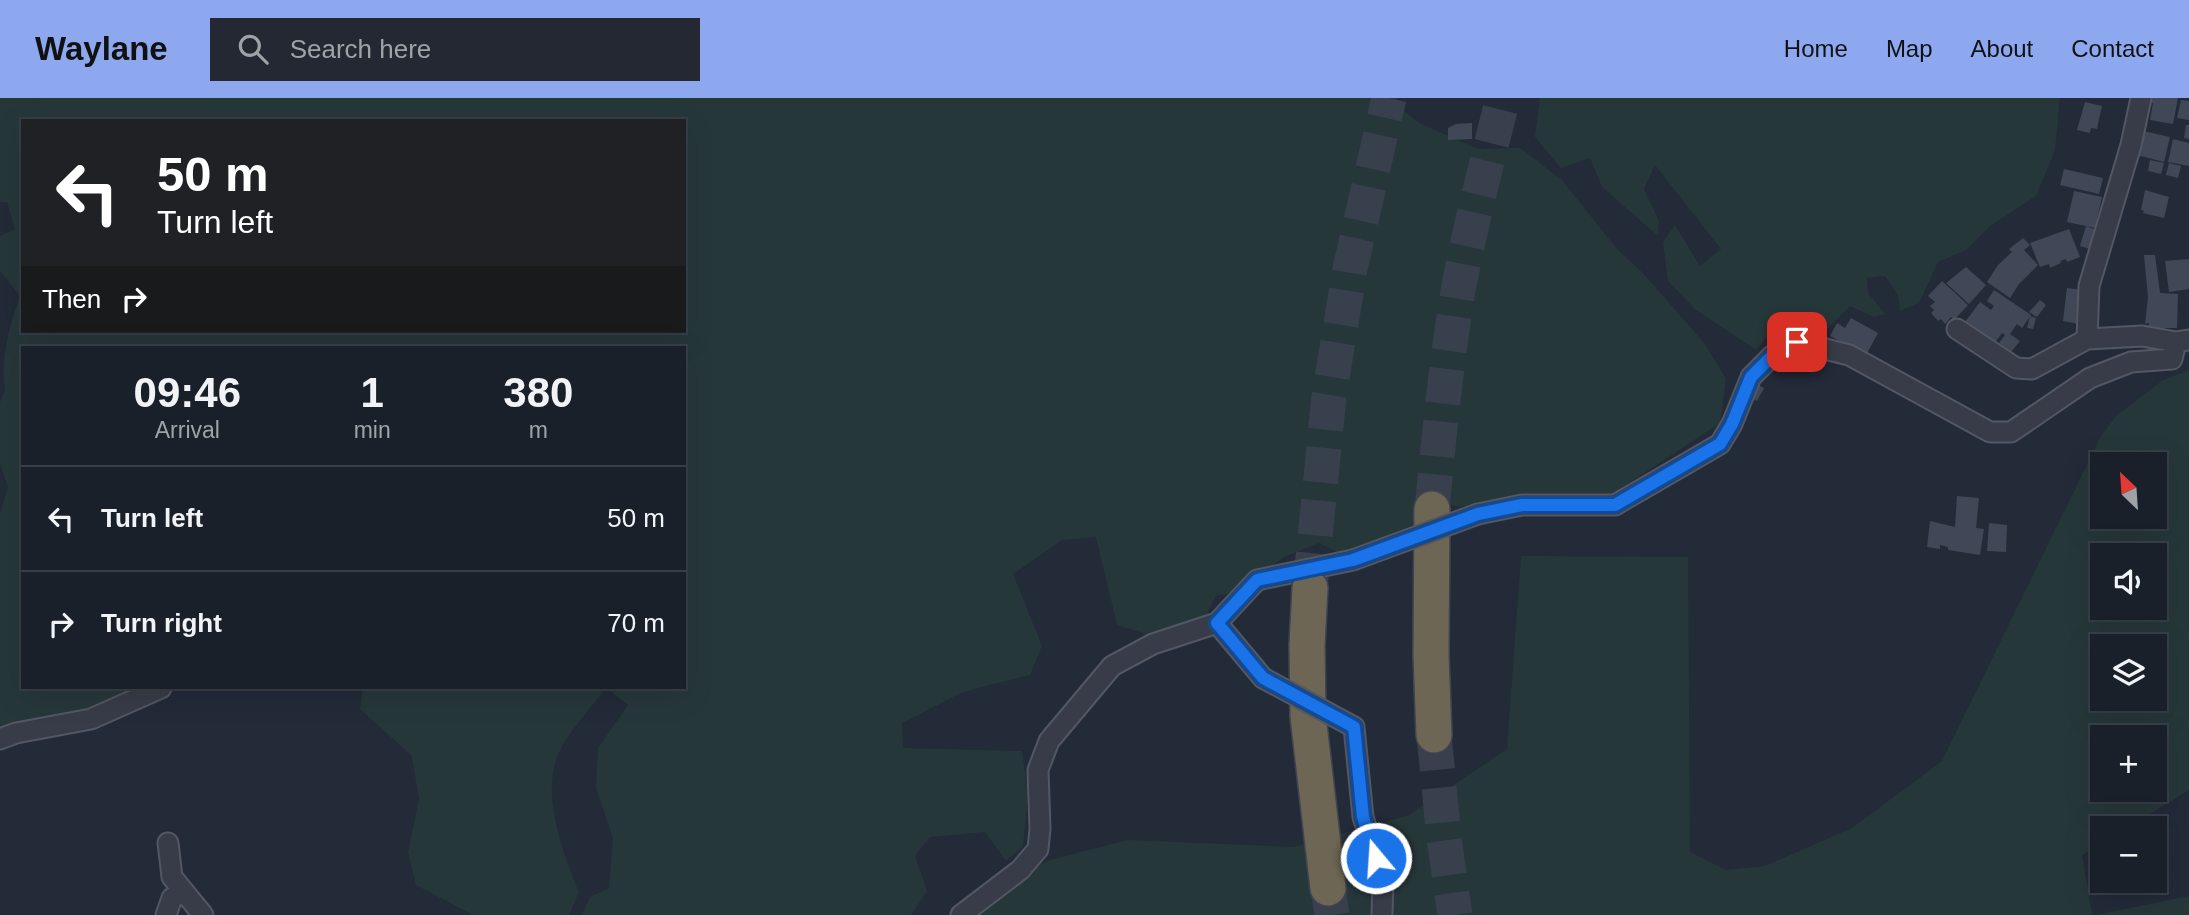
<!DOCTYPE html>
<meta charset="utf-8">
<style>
:root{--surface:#1a202a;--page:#232832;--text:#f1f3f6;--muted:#9fa3a8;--line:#383e47;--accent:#8da8ef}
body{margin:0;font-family:Arial,sans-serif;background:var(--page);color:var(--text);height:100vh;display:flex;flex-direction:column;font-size:26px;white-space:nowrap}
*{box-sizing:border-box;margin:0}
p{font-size:23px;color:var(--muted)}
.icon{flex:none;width:38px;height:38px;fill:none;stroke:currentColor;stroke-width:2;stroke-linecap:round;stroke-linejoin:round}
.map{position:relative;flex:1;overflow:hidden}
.details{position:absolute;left:21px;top:248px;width:665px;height:343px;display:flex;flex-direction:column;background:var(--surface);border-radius:0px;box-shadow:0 7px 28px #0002,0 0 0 2px var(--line)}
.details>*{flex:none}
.hud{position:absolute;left:21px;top:21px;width:665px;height:214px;border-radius:0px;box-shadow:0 7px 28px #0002,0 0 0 2px var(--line);background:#202124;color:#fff;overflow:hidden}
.needle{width:46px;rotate:335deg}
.tools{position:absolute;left:2090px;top:354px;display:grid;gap:14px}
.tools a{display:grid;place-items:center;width:77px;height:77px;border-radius:0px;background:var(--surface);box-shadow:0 7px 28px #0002,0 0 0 2px var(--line);font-size:35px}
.pin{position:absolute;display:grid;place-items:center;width:60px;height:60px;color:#fff;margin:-30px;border-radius:14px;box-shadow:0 4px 10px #0006}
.me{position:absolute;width:77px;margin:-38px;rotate:342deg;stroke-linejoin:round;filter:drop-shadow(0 0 5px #0008)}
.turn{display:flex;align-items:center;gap:24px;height:147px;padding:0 21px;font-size:32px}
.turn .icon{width:91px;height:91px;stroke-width:2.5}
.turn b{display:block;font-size:49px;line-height:60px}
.then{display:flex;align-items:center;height:66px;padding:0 21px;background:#0003;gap:14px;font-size:26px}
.eta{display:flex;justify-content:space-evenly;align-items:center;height:119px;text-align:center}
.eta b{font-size:42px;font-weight:700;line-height:49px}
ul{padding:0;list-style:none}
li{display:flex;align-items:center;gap:21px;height:105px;padding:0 21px;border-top:2px solid var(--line)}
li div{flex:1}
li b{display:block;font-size:26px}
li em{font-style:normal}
header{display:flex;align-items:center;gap:42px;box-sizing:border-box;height:98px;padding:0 35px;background:var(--accent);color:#111}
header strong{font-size:33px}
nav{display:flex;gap:38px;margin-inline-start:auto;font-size:24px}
.search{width:490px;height:63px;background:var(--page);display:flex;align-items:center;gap:18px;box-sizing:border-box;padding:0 24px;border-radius:0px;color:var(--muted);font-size:26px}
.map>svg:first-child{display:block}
</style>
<header>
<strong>Waylane</strong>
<div class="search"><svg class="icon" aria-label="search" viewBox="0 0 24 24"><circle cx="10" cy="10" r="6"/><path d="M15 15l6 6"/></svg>Search here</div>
<nav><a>Home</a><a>Map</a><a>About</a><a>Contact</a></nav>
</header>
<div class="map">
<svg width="2189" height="817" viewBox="0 0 2189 817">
<rect width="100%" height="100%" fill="#232a38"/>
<g fill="#26373a" fill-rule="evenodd">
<path d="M0,0H1398L1395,6L1419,25L1478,51L1520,50L1562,82L1617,151L1643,175L1705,246L1726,281L1720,325L1611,397L1521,398L1461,409L1441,404L1421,408L1413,427L1341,456L1319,445L1284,459L1238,494L1216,498L1204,522L1146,536L1117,527L1096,439L1062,442L1013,476L1042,548L1030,577L963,594L902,625L903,650L1022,653L1028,696L1023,748L1006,763L985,734L930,739L915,758L927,793L911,817H582L590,799L609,790L613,740L596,690L598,650L628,607L607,590H684V250H23V590H144L97,613L0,653V415L8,389L0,366V304L5,293C0,261 9,229 20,198L0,173V138L15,131L7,104H0ZM23,23H684V233H23Z"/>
<path d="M1540,0H2060L2055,52L2036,98L1990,128L1966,152L1938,164L1919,205L1900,213L1898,197L1885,178L1867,180L1868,195L1885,216L1874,219L1850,208L1824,234L1793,223L1778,226L1756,252L1696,212L1668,183L1663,144L1675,127L1700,168L1721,151L1655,67L1644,91L1659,123L1658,138L1602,89L1590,60L1561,70L1535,39Z"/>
<path d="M2189,272V692L2127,730H2102V745L2082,757L2092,817H982L994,789L1050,762L1128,742L1294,749L1409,717L1507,651L1521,458L1688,459L1690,754L1726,772L1765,768L1852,730L1942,663L2100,340L2116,318L2163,282ZM2102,366H2154V418H2102ZM2102,457H2154V509H2102ZM2102,548H2154V600H2102ZM2102,639H2154V691H2102Z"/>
<path d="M363,590H606C592,608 566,637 558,657C541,698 563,755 579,794L569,817H473L416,787L408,754L419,702L412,658L360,611Z"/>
<path d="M2189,798V817H2096Z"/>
</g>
<g fill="#404857">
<path d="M2151,0H2178L2173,26L2150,22L2153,5H2150Z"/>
<path d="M2181,2L2189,3V22L2177,20Z"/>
<path d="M2085,4L2102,8L2097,31L2091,30L2090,35L2077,32Z"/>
<path d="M1472,25V41L1448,42V30L1456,26Z"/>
<path d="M2186,27H2189V41L2184,40Z"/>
<path d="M2143,33L2170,39L2164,64L2137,57Z"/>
<path d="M2173,41L2189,45V68L2168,64Z"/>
<path d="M2150,62L2164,65L2161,76L2148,73Z"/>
<path d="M2169,65L2181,68L2178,80L2166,77Z"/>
<path d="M2064,71L2103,80L2099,96L2060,87Z"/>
<path d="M2145,92L2169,99L2164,120L2143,115L2144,113L2141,112Z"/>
<path d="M2074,93L2102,99L2095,130L2067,124Z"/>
<path d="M2086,128L2099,133L2093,152L2080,148Z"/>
<path d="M2069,131L2080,159L2067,164L2066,161L2060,163L2061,165L2050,170L2049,166L2040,169L2030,145Z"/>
<path d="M2023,140L2030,147L2024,152L2038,167L2019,186L2010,200L1987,184L1998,167L2012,154L2009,151Z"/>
<path d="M2144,157H2155L2160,195L2178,196L2177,230H2149V225L2145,226L2148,199Z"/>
<path d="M2189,161V191L2169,194L2165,163Z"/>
<path d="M1966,169L1986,187L1969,206L1946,185Z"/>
<path d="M1942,183L1968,207L1954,222L1951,219L1945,226L1941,221L1938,223L1931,215L1934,212L1930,208L1935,204L1928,198Z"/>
<path d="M2067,190L2083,192L2079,226L2063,223Z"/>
<path d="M1994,192L2031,217L2022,230L2017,226L2010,236L2020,243L2011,254L1999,245L2005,237L2002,235L1994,246L1965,224L1980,204L1991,212L1994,208L1987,203Z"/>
<path d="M2040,202L2046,207L2037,219L2029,214Z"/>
<path d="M2030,218L2036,220L2033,231L2027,230Z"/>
<path d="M1851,220L1878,235L1866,257L1830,238L1837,225L1845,230Z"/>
<path d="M1758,287L1764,290L1757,303L1752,300Z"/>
<path d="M1957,398L1979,400L1976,430L1984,431L1980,457L1948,452V449L1940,447V451L1927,449L1930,423L1955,429Z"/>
<path d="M1989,425L2007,427L2006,454L1987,453Z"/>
</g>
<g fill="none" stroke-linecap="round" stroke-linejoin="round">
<g stroke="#383f4d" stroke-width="35" stroke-dasharray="35 18" stroke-linecap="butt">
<path d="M1432,411C1439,339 1446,265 1458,193C1470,128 1487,64 1503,0"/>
<path d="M1310,490L1329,298L1350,171L1389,0"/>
<path d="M1434,637L1444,740L1455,817"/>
<path d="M1328,790L1332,817"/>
</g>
<g stroke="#525763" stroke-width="23">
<g id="street">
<path d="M1957,231L2016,270L2032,271L2087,241L2142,238L2176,244L2188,242"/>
<path d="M2087,241L2089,188L2131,47L2141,0"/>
<path d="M1478,416L1522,407H1615L1720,346L1732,326L1751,279L1773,257L1797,244L1849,257L1990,334H2011L2090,280L2131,264L2172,261L2176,244"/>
<path d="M1217,525L1263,580"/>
<path d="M1354,629L1363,719L1383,781L1382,817"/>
<path d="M0,641L16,635L91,621L161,590"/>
<path d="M168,745L172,779L203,817"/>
<path d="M166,817L172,800L184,794"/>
<path d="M961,817L1020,772L1038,751L1040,731L1038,672L1049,643L1112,568L1153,546L1217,525L1257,482L1353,462"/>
</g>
</g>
<g stroke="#3f4450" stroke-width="38">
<g id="highway">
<path d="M1432,411L1431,557L1434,637"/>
<path d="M1310,490L1307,547L1308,618L1328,790"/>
</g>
</g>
<use href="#street" stroke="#373c48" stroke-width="19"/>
<use href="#highway" stroke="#6e6654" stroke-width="35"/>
<g stroke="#525763" stroke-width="23" stroke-linecap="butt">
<g id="street-bridge">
<path d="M1353,462L1478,416"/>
<path d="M1263,580L1354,629"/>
</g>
</g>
<use href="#street-bridge" stroke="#373c48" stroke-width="19"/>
</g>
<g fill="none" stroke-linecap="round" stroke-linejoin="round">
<g stroke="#114b97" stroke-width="18">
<path id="route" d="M1376,760L1363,719L1354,629L1263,580L1217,525L1257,482L1353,462L1478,416L1522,407H1615L1720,346L1732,326L1751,279L1773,257L1797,244"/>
</g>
<use href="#route" stroke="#1a73e8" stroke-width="12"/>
</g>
</svg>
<div class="tools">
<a><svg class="needle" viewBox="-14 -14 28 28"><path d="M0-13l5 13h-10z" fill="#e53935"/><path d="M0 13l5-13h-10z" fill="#9fa3a8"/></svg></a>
<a><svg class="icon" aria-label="sound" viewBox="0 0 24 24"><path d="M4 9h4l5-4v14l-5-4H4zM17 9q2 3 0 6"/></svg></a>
<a><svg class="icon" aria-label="layers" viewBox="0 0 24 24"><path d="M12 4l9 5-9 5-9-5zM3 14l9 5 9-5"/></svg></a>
<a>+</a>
<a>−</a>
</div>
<div class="pin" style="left:1797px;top:244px;background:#d93025"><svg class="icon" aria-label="arrive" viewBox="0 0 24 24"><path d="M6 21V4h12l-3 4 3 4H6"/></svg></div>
<svg class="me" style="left:1376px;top:760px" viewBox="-20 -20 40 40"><circle r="17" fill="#1a73e8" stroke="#fff" stroke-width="3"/><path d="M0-11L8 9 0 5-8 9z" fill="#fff"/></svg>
<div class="hud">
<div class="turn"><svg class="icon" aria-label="left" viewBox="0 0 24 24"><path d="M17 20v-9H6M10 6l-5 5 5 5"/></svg><div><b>50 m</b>Turn left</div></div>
<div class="then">Then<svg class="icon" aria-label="right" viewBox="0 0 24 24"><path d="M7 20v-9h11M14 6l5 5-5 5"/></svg></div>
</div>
<section class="details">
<div class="eta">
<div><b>09:46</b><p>Arrival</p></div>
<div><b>1</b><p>min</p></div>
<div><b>380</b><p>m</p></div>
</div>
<ul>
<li><svg class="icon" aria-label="left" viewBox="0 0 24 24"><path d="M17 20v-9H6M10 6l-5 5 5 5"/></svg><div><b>Turn left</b></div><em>50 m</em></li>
<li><svg class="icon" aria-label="right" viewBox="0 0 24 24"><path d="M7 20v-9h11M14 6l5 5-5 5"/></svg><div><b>Turn right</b></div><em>70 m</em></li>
</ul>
</section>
</div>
